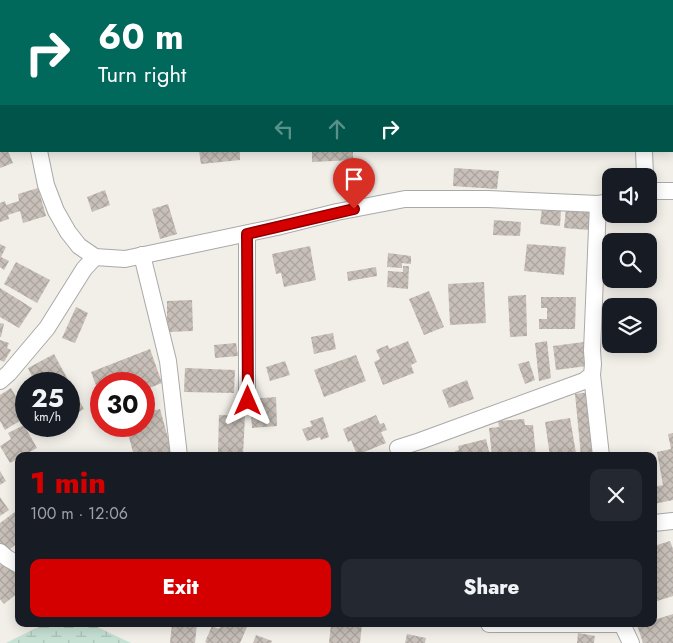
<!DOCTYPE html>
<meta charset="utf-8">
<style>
:root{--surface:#171b24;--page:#242831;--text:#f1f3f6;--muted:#9ea1a6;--accent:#d40000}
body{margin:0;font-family:Jost,sans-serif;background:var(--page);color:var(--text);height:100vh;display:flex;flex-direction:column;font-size:19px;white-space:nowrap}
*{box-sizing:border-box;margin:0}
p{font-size:16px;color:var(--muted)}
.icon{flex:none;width:28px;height:28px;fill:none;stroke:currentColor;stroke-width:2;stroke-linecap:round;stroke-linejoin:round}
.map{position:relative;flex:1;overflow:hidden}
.side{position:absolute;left:15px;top:452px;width:642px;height:175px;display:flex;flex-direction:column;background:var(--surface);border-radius:10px;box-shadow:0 2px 12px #0003}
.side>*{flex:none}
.banner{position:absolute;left:0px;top:0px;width:674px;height:152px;box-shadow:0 2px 12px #0003;background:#00695c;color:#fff;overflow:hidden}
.buttons{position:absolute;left:602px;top:168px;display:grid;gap:10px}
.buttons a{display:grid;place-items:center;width:55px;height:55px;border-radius:10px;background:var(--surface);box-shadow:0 2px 12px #0003;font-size:25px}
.speed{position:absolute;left:15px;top:372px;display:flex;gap:10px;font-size:25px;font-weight:700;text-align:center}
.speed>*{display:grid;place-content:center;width:65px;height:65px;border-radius:50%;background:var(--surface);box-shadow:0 2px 12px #0003;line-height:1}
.speed small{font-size:12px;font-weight:400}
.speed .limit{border:8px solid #d22;background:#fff;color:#111}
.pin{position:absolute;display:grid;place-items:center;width:42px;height:42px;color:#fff;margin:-51px -21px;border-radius:50% 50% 50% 0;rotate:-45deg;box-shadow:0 0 5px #0007}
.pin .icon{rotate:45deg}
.me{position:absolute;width:55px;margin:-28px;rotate:0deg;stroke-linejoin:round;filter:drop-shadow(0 0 4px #0008)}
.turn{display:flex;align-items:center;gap:18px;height:105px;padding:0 15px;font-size:22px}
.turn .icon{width:65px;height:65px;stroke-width:2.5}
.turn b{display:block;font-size:35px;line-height:42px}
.lanes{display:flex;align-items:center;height:48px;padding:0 15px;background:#0003;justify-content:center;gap:25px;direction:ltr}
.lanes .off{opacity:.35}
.round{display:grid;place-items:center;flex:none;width:52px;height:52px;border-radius:10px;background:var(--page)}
.headline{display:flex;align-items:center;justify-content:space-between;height:85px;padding:0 15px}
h1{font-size:30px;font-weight:800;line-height:38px;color:var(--accent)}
.button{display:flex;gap:10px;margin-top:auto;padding:10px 15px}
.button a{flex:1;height:58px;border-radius:10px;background:var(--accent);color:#fff;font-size:20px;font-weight:800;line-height:58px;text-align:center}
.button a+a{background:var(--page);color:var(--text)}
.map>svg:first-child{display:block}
</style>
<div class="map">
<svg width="673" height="643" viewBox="0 0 673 643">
<defs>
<pattern id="wetland-marsh" width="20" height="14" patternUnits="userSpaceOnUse" patternTransform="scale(1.25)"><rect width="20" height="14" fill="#c6e0d4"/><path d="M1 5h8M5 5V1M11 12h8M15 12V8" fill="none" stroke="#aac0b6"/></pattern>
<pattern id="building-cross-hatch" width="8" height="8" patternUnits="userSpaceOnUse" patternTransform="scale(1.25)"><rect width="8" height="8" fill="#c7bfb8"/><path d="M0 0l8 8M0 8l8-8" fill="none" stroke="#aba49e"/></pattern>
</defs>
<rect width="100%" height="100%" fill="#f2efe9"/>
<path fill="url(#wetland-marsh)" d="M44,624H91L131,643H6Z"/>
<g fill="url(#building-cross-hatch)">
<path d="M0,151H8L13,163L0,168Z"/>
<path d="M199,151H240V160L201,164Z"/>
<path d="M312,151H353V160L312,162Z"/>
<path d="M454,168L499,171L497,189L453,186Z"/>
<path d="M38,188L46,216L23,223L20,211L8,215L9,219L0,222V203L5,201L6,205L19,201L18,194Z"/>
<path d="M105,190L110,205L92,212L87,197Z"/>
<path d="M168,204L177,234L160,239L152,209Z"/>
<path d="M542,208L561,210L560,226L540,224Z"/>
<path d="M566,208L591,210L589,230L564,228Z"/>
<path d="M494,220L521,222L520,236L493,235Z"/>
<path d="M0,244L6,247L1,257L9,261L4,270L0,267Z"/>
<path d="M527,244L566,247L564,275L524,271Z"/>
<path d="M310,246L316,280L284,287L281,273L276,274L272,254Z"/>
<path d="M388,253L411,256V264L402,263V268L387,267Z"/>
<path d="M16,262L50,280L37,303L4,284Z"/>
<path d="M403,266H409L408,289L387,287L388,271L403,272Z"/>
<path d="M376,267L377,276L348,281L347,272Z"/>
<path d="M484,282L486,323L450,325L448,284Z"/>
<path d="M0,288L32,308L19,328L0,317Z"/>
<path d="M429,291L444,327L424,335L409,299Z"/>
<path d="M526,295L527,336L510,337L508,296Z"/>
<path d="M541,297H576L575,329H539V319H547V308H541Z"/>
<path d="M192,300L193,331L167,332V301Z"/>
<path d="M76,307L88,313L75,343L62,338Z"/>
<path d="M0,323L4,324L1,337H0Z"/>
<path d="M333,333L336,349L314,354L311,337Z"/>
<path d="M0,340L9,343L7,348L11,350L4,362L0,360Z"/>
<path d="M408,341L417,362L411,365L414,373L383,385L374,362L380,359L376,350L388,345L389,349Z"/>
<path d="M547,341L551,378L539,381L535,343Z"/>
<path d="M584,342L587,366L556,370L553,346Z"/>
<path d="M236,343L238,356L215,358L214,345Z"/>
<path d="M150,349L162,383L144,390V384H101V399L91,372Z"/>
<path d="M54,354L84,409L69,417V384H26V391L23,384L33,379L28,368Z"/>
<path d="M356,355L366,381L324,397L314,370Z"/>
<path d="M285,361L290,375L270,381L266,367Z"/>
<path d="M529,361L535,380L525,384L518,364Z"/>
<path d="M185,368L235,370L234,393L184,392Z"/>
<path d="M467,380L474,399L449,408L442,390Z"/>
<path d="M11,388L26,414V417L5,430L0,421V395Z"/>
<path d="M590,392L596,455L581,456L575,394Z"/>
<path d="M276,397L277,426L252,428L250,399Z"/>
<path d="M160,409L173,456H134L126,426H144V413Z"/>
<path d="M219,415L245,416L243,455L218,454Z"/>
<path d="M376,415L380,424L384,423L387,430L381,432L386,443L357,455L351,440L348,442L343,429Z"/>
<path d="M323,417L329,437L321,440L320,437L307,441L302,429L312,426L310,421Z"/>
<path d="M570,418L576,453L550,456L545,422Z"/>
<path d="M524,419L525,425H533L536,456H492L489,428L499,427L498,421Z"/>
<path d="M24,425L37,448L22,456H19V458L10,463L0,446L11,439L8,433Z"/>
<path d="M673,433V500L654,504V487L663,485L657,452L671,449L668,434Z"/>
<path d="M486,439L490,456H456L455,451L459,450L458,446Z"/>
<path d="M0,471L6,481L0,485Z"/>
<path d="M0,497L9,510L0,516Z"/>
<path d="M19,509V542L6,552L0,545V523Z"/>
<path d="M670,541L673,549V596L654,602V546Z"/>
<path d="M4,561L19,578V592L4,604L0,599V565Z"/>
<path d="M673,614V643H643L637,625L642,624H654V620Z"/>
<path d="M172,624H197L195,643H170Z"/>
<path d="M221,624H240L247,627L240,643H208L205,642L212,626L219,629Z"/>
<path d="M331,624H362L360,643H329Z"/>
<path d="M578,633L595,636L594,643H577Z"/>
<path d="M407,634L426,638L425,643H405Z"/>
<path d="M256,635L272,641L271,643H253Z"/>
</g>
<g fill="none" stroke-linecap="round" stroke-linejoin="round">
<g stroke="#a9a9a9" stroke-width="18">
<g id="street">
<path d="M49,0V1"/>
<path d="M672,0V1"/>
<path d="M400,1V0"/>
<path d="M644,1V0"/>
<path d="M0,117H1"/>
<path d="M39,151L46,185L56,211L68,232L79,246L95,257L125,259L277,227L337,212L405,199H488L598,204L611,202"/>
<path d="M644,151L645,176"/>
<path d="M649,191H673"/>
<path d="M247,234V401"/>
<path d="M142,255L168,361L179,456"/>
<path d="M592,375L601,456"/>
<path d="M0,381L9,373L47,328L84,269L95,257"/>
<path d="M398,448L420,441L584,381L592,375L593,364L592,351L598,204"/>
<path d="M654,523L673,521"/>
<path d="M0,552L7,558L19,565"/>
<path d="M489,624H622"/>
<path d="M622,624L631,643"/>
</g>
</g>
<use href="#street" stroke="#fff" stroke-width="16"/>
</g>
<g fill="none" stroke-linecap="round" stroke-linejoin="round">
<g stroke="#8a0000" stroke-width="12">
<path id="route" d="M248,401L247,234L354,209"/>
</g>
<use href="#route" stroke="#d40000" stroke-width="9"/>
</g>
</svg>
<div class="buttons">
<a><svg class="icon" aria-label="sound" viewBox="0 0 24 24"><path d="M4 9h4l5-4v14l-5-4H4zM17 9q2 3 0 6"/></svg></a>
<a><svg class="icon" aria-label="search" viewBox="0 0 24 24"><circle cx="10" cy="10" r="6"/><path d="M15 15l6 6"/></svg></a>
<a><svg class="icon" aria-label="layers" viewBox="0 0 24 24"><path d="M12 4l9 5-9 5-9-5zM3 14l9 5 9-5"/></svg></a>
</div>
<div class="speed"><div>25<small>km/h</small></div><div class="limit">30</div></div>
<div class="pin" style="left:354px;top:209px;background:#d93025"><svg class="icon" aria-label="arrive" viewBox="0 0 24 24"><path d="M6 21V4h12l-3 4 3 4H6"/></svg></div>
<svg class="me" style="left:248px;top:401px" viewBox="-20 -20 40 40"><path d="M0-17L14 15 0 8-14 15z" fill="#d40000" stroke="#fff" stroke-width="4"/></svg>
<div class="banner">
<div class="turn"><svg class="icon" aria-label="right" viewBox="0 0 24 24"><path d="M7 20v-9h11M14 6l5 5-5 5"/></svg><div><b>60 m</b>Turn right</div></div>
<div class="lanes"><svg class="icon off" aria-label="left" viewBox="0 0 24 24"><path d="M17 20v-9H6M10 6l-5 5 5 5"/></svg><svg class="icon off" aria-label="ahead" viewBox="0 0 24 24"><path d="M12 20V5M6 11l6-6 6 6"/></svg><svg class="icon" aria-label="right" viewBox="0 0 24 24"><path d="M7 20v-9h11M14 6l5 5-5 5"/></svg></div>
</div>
<section class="side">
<div class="headline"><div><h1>1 min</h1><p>100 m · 12:06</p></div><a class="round"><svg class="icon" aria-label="close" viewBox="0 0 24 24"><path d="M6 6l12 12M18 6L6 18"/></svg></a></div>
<div class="button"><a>Exit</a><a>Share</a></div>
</section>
</div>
